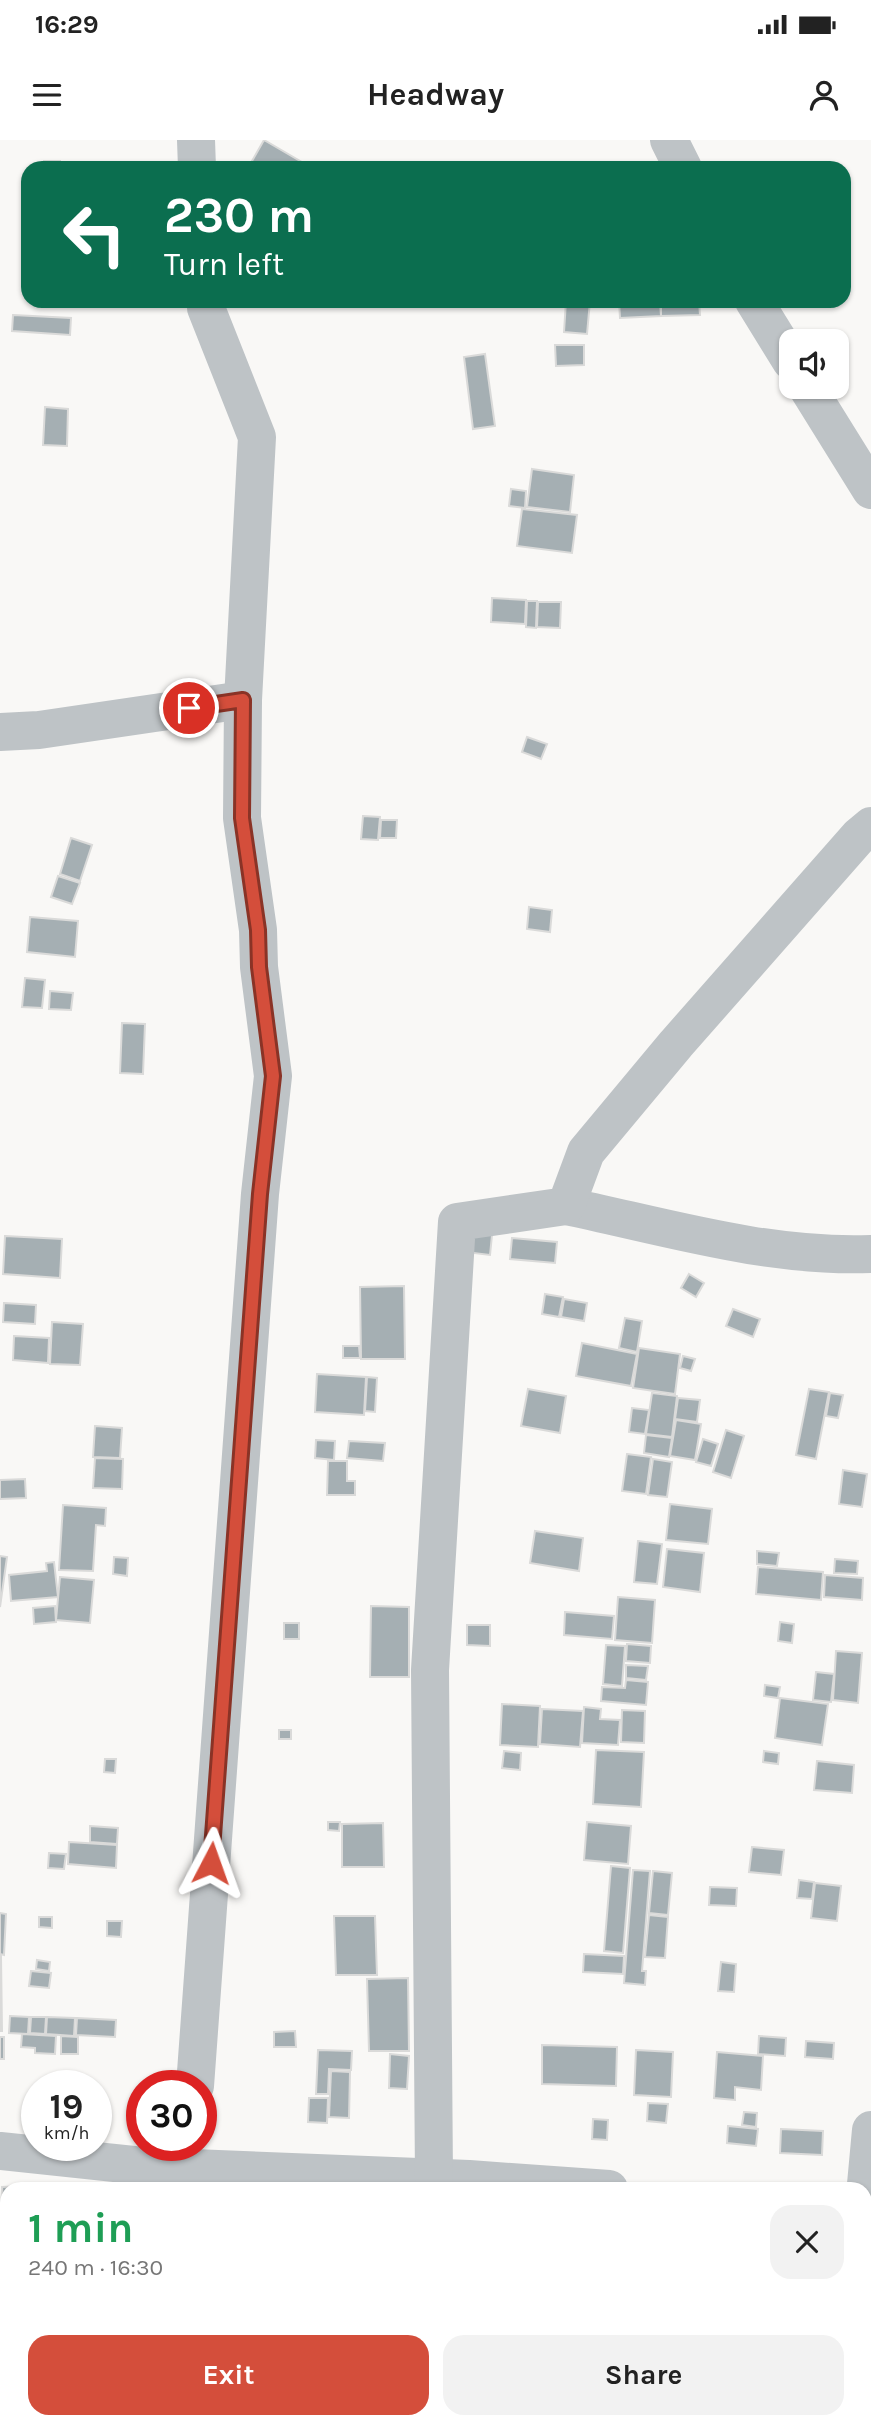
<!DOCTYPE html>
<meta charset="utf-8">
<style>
:root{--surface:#fff;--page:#f2f2f2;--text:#222;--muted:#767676;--accent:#d44e3b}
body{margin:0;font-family:Karla,sans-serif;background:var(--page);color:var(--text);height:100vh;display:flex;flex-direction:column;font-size:26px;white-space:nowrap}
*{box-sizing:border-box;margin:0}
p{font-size:23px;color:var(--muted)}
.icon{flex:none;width:38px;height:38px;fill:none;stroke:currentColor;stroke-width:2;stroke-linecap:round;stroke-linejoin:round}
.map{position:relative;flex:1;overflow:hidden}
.drawer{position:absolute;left:0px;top:2042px;width:872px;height:247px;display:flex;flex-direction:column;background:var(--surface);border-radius:21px 21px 0 0;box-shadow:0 2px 5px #0004}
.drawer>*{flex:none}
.guide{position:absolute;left:21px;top:21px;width:830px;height:147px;border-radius:21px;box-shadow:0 2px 5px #0004;background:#0b6e4f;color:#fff;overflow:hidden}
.controls{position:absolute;left:779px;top:189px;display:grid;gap:14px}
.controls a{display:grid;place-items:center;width:70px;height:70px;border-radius:14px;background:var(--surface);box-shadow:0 2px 5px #0004;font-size:35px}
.speed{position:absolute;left:21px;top:1930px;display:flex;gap:14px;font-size:35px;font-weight:700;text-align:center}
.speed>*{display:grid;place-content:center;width:91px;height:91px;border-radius:50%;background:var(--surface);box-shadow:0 2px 5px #0004;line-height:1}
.speed small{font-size:18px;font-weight:400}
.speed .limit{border:10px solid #d22;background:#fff;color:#111}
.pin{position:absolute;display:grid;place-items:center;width:60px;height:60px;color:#fff;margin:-30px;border:4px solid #fff;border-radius:50%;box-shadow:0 2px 7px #0007}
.me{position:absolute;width:77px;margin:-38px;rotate:4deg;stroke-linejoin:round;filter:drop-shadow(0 0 5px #0008)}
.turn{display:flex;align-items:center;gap:24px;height:147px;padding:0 28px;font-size:32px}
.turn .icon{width:91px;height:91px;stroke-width:2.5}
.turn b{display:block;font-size:49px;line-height:60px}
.round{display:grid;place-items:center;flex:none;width:74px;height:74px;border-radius:21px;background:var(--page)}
.headline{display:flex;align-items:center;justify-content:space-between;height:119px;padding:0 28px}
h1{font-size:42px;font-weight:700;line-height:52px;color:#1e9e55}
.button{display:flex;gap:14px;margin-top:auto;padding:14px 28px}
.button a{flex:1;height:80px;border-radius:21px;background:var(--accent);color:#fff;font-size:28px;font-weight:700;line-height:80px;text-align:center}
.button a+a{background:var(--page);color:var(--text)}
.status{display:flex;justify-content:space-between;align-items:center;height:49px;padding:0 35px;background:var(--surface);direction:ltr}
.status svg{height:19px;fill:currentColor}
header{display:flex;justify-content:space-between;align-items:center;height:91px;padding:0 28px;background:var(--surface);font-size:32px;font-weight:700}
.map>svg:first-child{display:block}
</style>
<div class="status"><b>16:29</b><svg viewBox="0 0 49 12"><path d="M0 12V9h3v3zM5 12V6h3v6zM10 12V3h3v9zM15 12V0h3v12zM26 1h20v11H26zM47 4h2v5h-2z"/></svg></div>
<header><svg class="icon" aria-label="menu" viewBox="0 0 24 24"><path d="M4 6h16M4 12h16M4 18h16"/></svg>Headway<svg class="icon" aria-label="person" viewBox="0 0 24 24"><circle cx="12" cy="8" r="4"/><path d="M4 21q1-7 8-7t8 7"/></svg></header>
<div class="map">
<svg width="871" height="2288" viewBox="0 0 871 2288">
<rect width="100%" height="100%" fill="#f9f8f6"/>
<g fill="#a5afb3" stroke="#dadad9" stroke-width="2">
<path d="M264,0L312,28H248Z"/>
<rect x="44" y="21" width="16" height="7"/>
<path d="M566,161H590L587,194L564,192Z"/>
<path d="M619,161H660L661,176L620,178Z"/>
<path d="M661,161H699L700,175L661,176Z"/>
<path d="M13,175L71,178L70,195L12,191Z"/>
<path d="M555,205H584V225L556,226Z"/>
<path d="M485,214L495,286L473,289L464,217Z"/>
<path d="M45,267L68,269L67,306L43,305Z"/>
<path d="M532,329L574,335L570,372L527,367Z"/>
<path d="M511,349L526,351L525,368L509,366Z"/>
<path d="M522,369L577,375L572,413L517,406Z"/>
<path d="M492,458L526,460L525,484L491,482Z"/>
<path d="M527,461H537L536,488L526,487Z"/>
<path d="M538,462H561L560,488L537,487Z"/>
<path d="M527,597L547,604L541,619L522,612Z"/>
<path d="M363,676L380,677L378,700L361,699Z"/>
<path d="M381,680H397L396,698H380Z"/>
<path d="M71,698L92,705L80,741L60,734Z"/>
<path d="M58,736L80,743L72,764L51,757Z"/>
<path d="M529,767L552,770L550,792L527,789Z"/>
<path d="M30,777L78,781L75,817L27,812Z"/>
<path d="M25,838L45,840L42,868L22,867Z"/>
<path d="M50,851L73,853L71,870L49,869Z"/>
<path d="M122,883L145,884L143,934L120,933Z"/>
<path d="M468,1092L492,1095L490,1115L465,1112Z"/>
<path d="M5,1096L62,1099L60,1138L3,1134Z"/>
<path d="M512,1098L557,1102L555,1123L510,1119Z"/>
<path d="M689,1134L704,1143L696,1157L681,1148Z"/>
<path d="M404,1146L405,1219H361L360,1147Z"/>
<path d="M545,1154L563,1157L559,1177L542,1174Z"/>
<path d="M564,1159L587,1163L584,1181L561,1177Z"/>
<path d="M4,1163L36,1165L35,1184L3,1182Z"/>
<path d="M733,1169L760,1179L753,1197L726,1186Z"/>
<path d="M625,1178L642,1181L637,1212L619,1208Z"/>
<path d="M52,1182L83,1184L80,1225L50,1224Z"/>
<path d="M14,1196L49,1198L48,1223L13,1220Z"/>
<path d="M582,1203L637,1214L631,1246L576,1236Z"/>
<path d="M343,1206H359L360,1218H343Z"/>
<path d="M639,1208L680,1214L675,1254L633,1248Z"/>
<path d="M683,1216L695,1219L691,1231L680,1228Z"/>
<path d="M317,1234L366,1237L364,1275L315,1272Z"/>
<path d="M367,1237L377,1238L375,1272L365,1271Z"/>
<path d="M528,1249L566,1256L560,1293L521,1286Z"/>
<path d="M809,1249L829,1252L816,1319L796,1315Z"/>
<path d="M652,1253L677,1256L672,1297L646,1294Z"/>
<path d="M830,1253L843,1255L838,1278L826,1276Z"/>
<path d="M678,1258L700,1260L697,1282L675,1279Z"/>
<path d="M632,1268L649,1270L645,1294L629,1292Z"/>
<path d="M676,1280L701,1284L695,1320L670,1316Z"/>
<path d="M95,1286L122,1288L120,1318L93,1317Z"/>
<path d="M726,1290L744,1296L731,1338L713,1332Z"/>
<path d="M646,1295L672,1298L669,1317L644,1313Z"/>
<path d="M703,1299L718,1304L711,1326L696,1322Z"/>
<path d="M316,1300L335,1301L334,1320L315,1318Z"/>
<path d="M349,1301L385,1303L383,1321L347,1318Z"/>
<path d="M627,1314L651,1317L646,1354L622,1351Z"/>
<path d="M95,1318L123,1319L122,1349L93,1348Z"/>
<path d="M653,1319L672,1322L667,1357L648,1355Z"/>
<path d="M328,1321H347V1341H355V1355H327Z"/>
<path d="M843,1330L867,1334L862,1367L839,1364Z"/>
<path d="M25,1339L26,1358L0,1359V1340Z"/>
<path d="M670,1364L712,1369L708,1404L666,1400Z"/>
<path d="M63,1365L106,1368L105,1386L96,1385L93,1431L59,1430Z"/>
<path d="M535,1391L583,1398L579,1431L530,1423Z"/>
<path d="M638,1401L662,1404L657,1444L634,1442Z"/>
<path d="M667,1409L704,1413L700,1452L663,1447Z"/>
<path d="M757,1411L779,1413L777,1426L757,1424Z"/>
<path d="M0,1416L7,1417L0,1467Z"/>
<path d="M114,1417L128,1418L127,1436L113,1434Z"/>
<path d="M835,1419L858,1421L857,1434L834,1433Z"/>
<path d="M54,1422L58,1457L11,1461L9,1435L47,1431L46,1423Z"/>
<path d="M758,1427L823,1432L821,1460L756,1454Z"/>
<path d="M825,1435L863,1438L862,1460L824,1457Z"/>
<path d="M60,1437L94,1440L90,1483L56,1480Z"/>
<path d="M618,1457L655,1460L652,1503L615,1500Z"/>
<path d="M55,1466L56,1482L34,1484L33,1468Z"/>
<path d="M371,1466L409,1467V1537H370Z"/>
<path d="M565,1472L614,1476L612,1499L564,1495Z"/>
<path d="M780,1482L794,1484L792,1503L778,1501Z"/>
<rect x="284" y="1483" width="15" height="16"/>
<path d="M467,1485H490V1506L467,1505Z"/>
<path d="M627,1504L651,1506L650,1523L626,1521Z"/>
<path d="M606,1505L625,1506L622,1546L603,1544Z"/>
<path d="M836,1511L862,1513L858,1563L833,1560Z"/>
<path d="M626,1525L648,1526L646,1540L626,1538Z"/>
<path d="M816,1532L834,1534L831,1562L813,1560Z"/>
<path d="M626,1540L648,1542L646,1565L601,1561L602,1547L625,1548Z"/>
<path d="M765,1545L780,1547L778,1558L764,1556Z"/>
<path d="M780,1558L828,1564L822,1605L775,1598Z"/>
<path d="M502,1564L540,1566L538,1607L500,1605Z"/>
<path d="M584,1567L601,1569L600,1579L620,1580L618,1605L582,1603Z"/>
<path d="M542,1569L583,1571L580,1607L540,1604Z"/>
<path d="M622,1570L645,1571L644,1603L621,1602Z"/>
<rect x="279" y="1590" width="12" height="9"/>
<path d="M596,1610L644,1612L641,1667L593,1664Z"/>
<path d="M504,1611L521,1613L520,1630L502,1628Z"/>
<path d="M764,1611L779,1613L778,1624L763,1622Z"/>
<path d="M105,1619H116L115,1633L104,1632Z"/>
<path d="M817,1621L854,1625L852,1653L814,1650Z"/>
<path d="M328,1682H340L339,1691L328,1690Z"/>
<path d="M587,1682L631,1686L628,1724L584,1720Z"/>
<path d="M383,1683L384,1727H342V1684Z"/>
<path d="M90,1686L118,1688L117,1704L90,1702Z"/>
<path d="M69,1702L117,1705L116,1728L68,1724Z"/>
<path d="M752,1707L784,1710L781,1735L749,1732Z"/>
<path d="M49,1713L66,1714L64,1729L48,1728Z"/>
<path d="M611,1726L630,1728L623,1813L604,1811Z"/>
<path d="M633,1730L650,1731L642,1831H646L645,1845L624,1843Z"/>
<path d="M653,1731L672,1733L668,1775L649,1773Z"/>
<path d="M799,1740L814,1742L812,1759L797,1758Z"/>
<path d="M815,1743L841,1746L837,1781L811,1778Z"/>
<path d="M710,1747L737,1748L736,1766L709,1765Z"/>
<path d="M0,1773L6,1774L4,1815L0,1814Z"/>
<path d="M649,1775L668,1777L665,1818L645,1817Z"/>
<path d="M334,1776H375L377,1835H336Z"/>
<path d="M39,1777H52V1788L39,1787Z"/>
<path d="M107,1781H122L121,1797L107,1796Z"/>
<path d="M584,1814L624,1816L623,1834L583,1832Z"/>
<path d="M0,1816H1L2,1891H0Z"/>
<path d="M37,1820L50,1822L49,1831L36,1829Z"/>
<path d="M721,1822L736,1824L734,1852L718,1851Z"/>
<path d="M31,1831L51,1833L49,1848L29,1846Z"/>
<path d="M408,1838L409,1911H369L367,1839Z"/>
<path d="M10,1876L29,1877L28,1894L9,1893Z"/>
<path d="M31,1877H46L45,1894L30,1893Z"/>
<path d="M47,1877L75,1878L74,1896L46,1894Z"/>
<path d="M77,1878L116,1880L115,1897L76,1895Z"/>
<path d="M295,1891L296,1907H274V1892Z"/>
<path d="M22,1894L56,1896L55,1914L35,1913V1908L21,1907Z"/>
<path d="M61,1896L78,1897V1914H61Z"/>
<path d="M759,1896L786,1898L785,1916L758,1914Z"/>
<rect x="0" y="1897" width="4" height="22"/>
<path d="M806,1901L834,1903L833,1919L805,1917Z"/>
<path d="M542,1905L617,1907L616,1946L542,1944Z"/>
<path d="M318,1910L352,1911L351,1930L329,1929L328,1954H316Z"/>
<path d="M636,1910L673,1912L671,1957L634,1955Z"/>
<path d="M717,1912L763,1916L761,1950L735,1947V1960L714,1958Z"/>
<path d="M390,1914L409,1916L407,1949L389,1948Z"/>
<path d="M331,1931L350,1932L349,1978L329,1977Z"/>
<path d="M96,1956H104V1971L96,1970Z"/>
<path d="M309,1958H328L327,1983L308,1982Z"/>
<path d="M648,1963L668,1964L666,1983L647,1981Z"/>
<path d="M744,1972L757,1973L756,1987L742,1985Z"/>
<path d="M593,1979L608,1980L607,2000L592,1999Z"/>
<path d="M728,1986L758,1989L756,2006L727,2003Z"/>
<path d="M781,1989L823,1991L822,2015L780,2013Z"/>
<path d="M22,2046V2049H7V2066H3L2,2047Z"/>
<path d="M65,2046L105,2047V2049H65Z"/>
<rect x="2" y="2073" width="5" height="14"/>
<path d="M2,2118L5,2184L0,2185V2119Z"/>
<path d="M2,2188H7V2222H1Z"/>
<path d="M2,2240L7,2241V2263H0Z"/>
<path d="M267,2282H288L289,2288H268Z"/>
<path d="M335,2282H375V2288H334Z"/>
<path d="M507,2282H576V2286Z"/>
<path d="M614,2282H653L652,2288H614Z"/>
</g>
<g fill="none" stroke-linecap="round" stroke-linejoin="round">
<g stroke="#bec3c6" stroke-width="38">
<path d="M196,0L197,28"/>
<path d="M669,0L683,28"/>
<path d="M754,161L791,221"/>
<path d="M807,247L871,350"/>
<path d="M0,592L39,590L243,560"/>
<path d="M566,1066C666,1087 768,1118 871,1114"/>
<path d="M195,1946L260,1054L273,936L259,827L258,790L242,678L243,560L257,297L206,168V161"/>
<path d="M0,2011L143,2026L469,2039L609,2049"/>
<path d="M434,2038L430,1530L457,1082L566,1066L586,1012L676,904L859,696L871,686"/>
<path d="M864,2066L871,1990"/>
<path d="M200,2282V2288"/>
<path d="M159,2288L162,2282"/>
<path d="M858,2288V2282"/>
</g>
</g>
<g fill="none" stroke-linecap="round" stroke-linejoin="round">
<g stroke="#8a3326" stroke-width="18">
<path id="route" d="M189,568L243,560L242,678L258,790L259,827L273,936L260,1054L211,1723"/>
</g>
<use href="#route" stroke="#d44e3b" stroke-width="12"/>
</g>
</svg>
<div class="controls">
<a><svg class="icon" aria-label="sound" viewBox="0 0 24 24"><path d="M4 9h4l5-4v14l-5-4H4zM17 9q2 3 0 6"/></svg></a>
</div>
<div class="speed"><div>19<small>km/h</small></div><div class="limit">30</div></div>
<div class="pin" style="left:189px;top:568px;background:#d93025"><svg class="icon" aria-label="arrive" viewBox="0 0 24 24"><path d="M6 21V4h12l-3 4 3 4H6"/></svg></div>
<svg class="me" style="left:211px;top:1723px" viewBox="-20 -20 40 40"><path d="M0-17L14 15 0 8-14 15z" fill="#d44e3b" stroke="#fff" stroke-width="4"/></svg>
<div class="guide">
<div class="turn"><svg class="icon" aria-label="left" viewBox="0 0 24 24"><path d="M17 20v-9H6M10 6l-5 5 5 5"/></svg><div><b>230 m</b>Turn left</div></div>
</div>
<section class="drawer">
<div class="headline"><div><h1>1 min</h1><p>240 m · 16:30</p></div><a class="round"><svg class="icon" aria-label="close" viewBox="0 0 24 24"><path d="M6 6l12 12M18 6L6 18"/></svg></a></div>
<div class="button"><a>Exit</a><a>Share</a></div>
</section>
</div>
